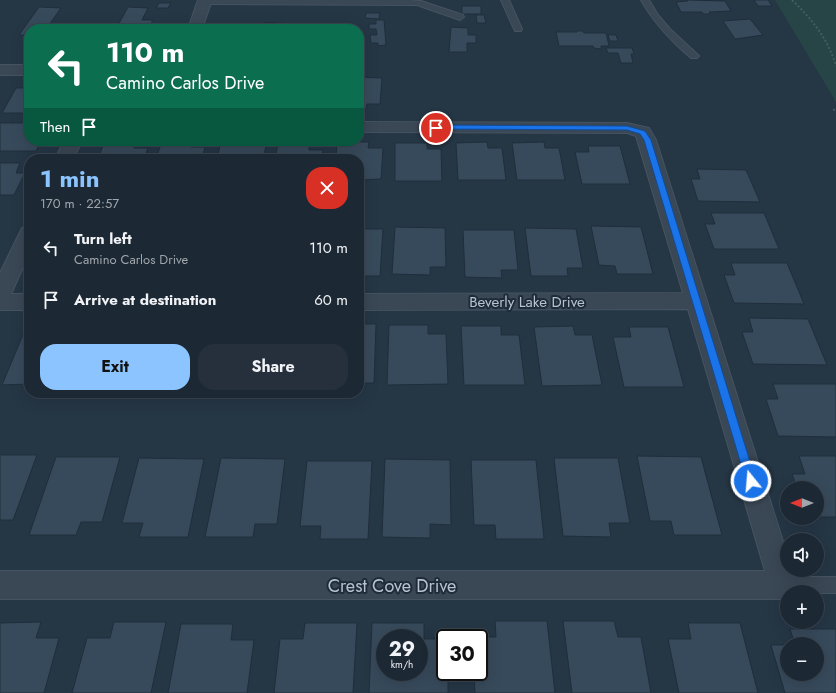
<!DOCTYPE html>
<meta charset="utf-8">
<style>
:root{--surface:#1c2834;--page:#25303c;--text:#f1f3f6;--muted:#a0a6ac;--line:#3a444f;--accent:#8bc4ff}
body{margin:0;font-family:Jost,sans-serif;background:var(--page);color:var(--text);height:100vh;display:flex;flex-direction:column;font-size:15px;white-space:nowrap}
*{box-sizing:border-box;margin:0}
p{font-size:13px;color:var(--muted)}
.icon{flex:none;width:22px;height:22px;fill:none;stroke:currentColor;stroke-width:2;stroke-linecap:round;stroke-linejoin:round}
.map{position:relative;flex:1;overflow:hidden}
.details{position:absolute;left:24px;top:154px;width:340px;height:244px;display:flex;flex-direction:column;background:var(--surface);border-radius:16px;box-shadow:0 4px 16px #0002,0 0 0 1px var(--line)}
.details>*{flex:none}
.hud{position:absolute;left:24px;top:24px;width:340px;height:122px;border-radius:16px;box-shadow:0 4px 16px #0002,0 0 0 1px var(--line);background:#0b6e4f;color:#fff;overflow:hidden}
.needle{width:26px;rotate:270deg}
.fabs{position:absolute;left:780px;top:481px;display:grid;gap:8px}
.fabs a{display:grid;place-items:center;width:44px;height:44px;border-radius:50%;background:var(--surface);box-shadow:0 4px 16px #0002,0 0 0 1px var(--line);font-size:20px}
.speed{position:absolute;left:376px;top:629px;display:flex;gap:8px;font-size:20px;font-weight:700;text-align:center}
.speed>*{display:grid;place-content:center;width:52px;height:52px;border-radius:50%;background:var(--surface);box-shadow:0 4px 16px #0002,0 0 0 1px var(--line);line-height:1}
.speed small{font-size:10px;font-weight:400}
.speed .limit{border:2px solid #111;border-radius:6px;background:#fff;color:#111}
.pin{position:absolute;display:grid;place-items:center;width:34px;height:34px;color:#fff;margin:-17px;border:2px solid #fff;border-radius:50%;box-shadow:0 1px 4px #0007}
.me{position:absolute;width:44px;margin:-22px;rotate:343deg;stroke-linejoin:round;filter:drop-shadow(0 0 3px #0008)}
.turn{display:flex;align-items:center;gap:14px;height:84px;padding:0 16px;font-size:18px}
.turn .icon{width:52px;height:52px;stroke-width:2.5}
.turn b{display:block;font-size:28px;line-height:34px}
.then{display:flex;align-items:center;height:38px;padding:0 16px;background:#0003;gap:8px;font-size:15px}
.round{display:grid;place-items:center;flex:none;width:42px;height:42px;border-radius:16px;background:var(--page)}
.overview{display:flex;align-items:center;justify-content:space-between;height:68px;padding:0 16px}
h1{font-size:24px;font-weight:700;line-height:30px;color:var(--accent)}
.cta{display:flex;gap:8px;margin-top:auto;padding:8px 16px}
.cta a{flex:1;height:46px;border-radius:16px;background:var(--accent);color:#111;font-size:16px;font-weight:700;line-height:46px;text-align:center}
.cta a+a{background:var(--page);color:var(--text)}
ul{padding:0;list-style:none}
li{display:flex;align-items:center;gap:12px;height:52px;padding:0 16px}
li div{flex:1}
li b{display:block;font-size:15px}
li em{font-style:normal}
.map>svg:first-child{display:block}
</style>
<div class="map">
<svg width="836" height="693" viewBox="0 0 836 693">
<rect width="100%" height="100%" fill="#253645"/>
<path fill="#274546" d="M775,0H836V102Z"/>
<g fill="#374a5b" stroke="#202e3c" fill-rule="evenodd">
<path d="M687,0L725,1L731,11L709,12L710,14H703L702,12H681L676,2L688,1Z"/>
<path d="M754,0H768L772,6H758Z"/>
<path d="M159,3H171L168,8H156Z"/>
<rect x="462" y="6" width="19" height="8"/>
<path d="M39,7L61,8L46,29H29V35H19Z"/>
<path d="M128,7L148,8L142,20H153L148,29H116Z"/>
<path d="M366,13H380L379,19L365,18Z"/>
<path d="M476,15H484L486,23H477Z"/>
<path d="M750,19L763,35L735,39L723,21Z"/>
<path d="M376,20H384L386,45L378,46V43H371L370,35H377L376,29H369V24H376Z"/>
<path d="M281,22L282,29H264V23Z"/>
<path d="M451,27L468,28V35H476V43H467V52H449Z"/>
<path d="M576,31H583L584,33H606L609,46H601V49L594,48L593,46H559L556,32H577Z"/>
<path d="M608,35H616L618,41H610Z"/>
<path d="M606,48H632L634,54H631L633,63H621L618,53H608Z"/>
<path d="M359,77L382,78L380,104H367L366,109H359Z"/>
<path d="M16,88H29V113H2Z"/>
<path d="M0,123H29V141H41L36,151H0Z"/>
<path d="M162,141H193L191,147H205L202,159H156Z"/>
<path d="M221,141H253L252,146H266L263,159H217Z"/>
<path d="M136,142L134,148H148L144,159H98L104,143Z"/>
<path d="M337,142H369L368,148H383L381,179L359,180V159H336Z"/>
<path d="M487,142L488,148H502L506,180H458L456,143Z"/>
<path d="M544,142L545,148H559L565,180H517L512,143Z"/>
<path d="M395,143H427V149H441L442,181H395Z"/>
<path d="M278,144H309V150H323L322,159H275Z"/>
<path d="M588,146H620L630,184H582L575,152H589Z"/>
<path d="M0,163H20L16,173H25L14,195H0Z"/>
<path d="M697,169L746,170L760,202L698,201L691,179H700Z"/>
<path d="M711,213H764L779,249H714L705,224H715Z"/>
<path d="M591,226L641,227L653,274H617L615,266L599,265Z"/>
<path d="M395,227L445,228L446,267H430V275L392,274Z"/>
<path d="M525,228L576,229L583,268H567L568,276H531Z"/>
<path d="M359,229H383L380,276H359Z"/>
<path d="M463,230H514L518,270H501L502,278L465,277Z"/>
<path d="M731,263H787L804,304L734,303L724,275H735Z"/>
<path d="M749,318L808,319L827,365L753,364L742,332H753Z"/>
<path d="M359,324H376L374,383H359Z"/>
<path d="M27,325H29V384L2,385Z"/>
<path d="M389,325H428V334H446L448,384L387,385Z"/>
<path d="M461,326H501V335H519L525,385H464Z"/>
<path d="M573,326L575,335H592L602,385L542,386L534,327Z"/>
<path d="M629,327H668L684,387H624L613,337H631Z"/>
<path d="M773,384H836V437L778,436L766,399H778Z"/>
<path d="M0,455H37L13,520H0Z"/>
<path d="M637,456L701,457L722,535H674L671,521H650Z"/>
<path d="M799,456H836V517H817V488H797L792,474H805Z"/>
<path d="M56,457H120L102,522H81L76,535H29Z"/>
<path d="M139,458L204,459L188,537H139L143,523H122Z"/>
<path d="M221,458L285,459L277,524H255L253,537H205Z"/>
<path d="M554,458H618L630,523H609L611,537L563,536Z"/>
<path d="M385,459L450,460L451,525L430,524V538L382,537Z"/>
<path d="M471,460H536L544,539H496L495,525H474Z"/>
<path d="M307,461H372L368,539H320L321,526H300Z"/>
<path d="M495,621H547L555,693H475L474,672H479V638H472V637H496Z"/>
<path d="M563,621H614L618,637H641L651,693H572Z"/>
<path d="M41,622L36,638H59L44,693H0V623Z"/>
<path d="M114,622H166L151,693H72L87,638H110Z"/>
<path d="M305,623H357L353,693H274L280,639H303Z"/>
<path d="M372,623H424V639H445V672H448V693H369ZM385,638H419V672H385Z"/>
<path d="M688,623H740L758,693H679L668,639H691Z"/>
<path d="M181,624H233L231,640H254L247,693H168Z"/>
<path d="M790,629H836V693H785L771,645H787V674H817V644H795Z"/>
</g>
<g fill="none" stroke-linecap="round" stroke-linejoin="round">
<g stroke="#465361" stroke-width="2">
<g id="service">
<path d="M202,0H409L421,1L463,15L464,17L460,20L417,5L205,4H202L201,2Z"/>
<path d="M501,0H509L522,29L521,31H515L514,29Z"/>
<path d="M641,0H649L658,15L670,29L697,54L699,56L697,58H691C671,41 654,23 641,0Z"/>
<path d="M783,577H836V593H783L777,591L775,585L777,579Z"/>
</g>
</g>
<g stroke="#465361" stroke-width="2">
<g id="minor">
<path d="M198,0H212L202,29H188Z"/>
<rect x="0" y="65" width="29" height="10"/>
<path d="M359,122L627,123L649,128L656,140L787,554V570H792L797,585L794,592H787V597L783,599H0V571H765L688,309L359,310V294L683,293L636,136L627,133L359,132Z"/>
<path d="M64,141H82L73,159H55Z"/>
<path d="M29,226V254L11,294H29V310H0V273L22,228Z"/>
</g>
</g>
<g stroke="#415d5d" stroke-width="2" stroke-dasharray="2 2" stroke-linecap="butt">
<path d="M792,0C812,19 828,39 836,66"/>
<path d="M833,110L836,109"/>
</g>
<use href="#service" fill="#3a4754" fill-rule="evenodd"/>
<use href="#minor" fill="#3a4754" fill-rule="evenodd"/>
</g>
<path fill="#1a73e8" stroke="#114b97" d="M436,125L627,126L645,131L651,140L756,481L755,484L751,485L747,484L746,481L644,140L640,134L627,130L433,129V126Z"/>
<g text-anchor="middle" dominant-baseline="central" stroke-width="4" stroke-linejoin="round" paint-order="stroke">
<g font-size="15" fill="#b7c2ce" stroke="#1e2c3a">
<text x="527" y="302">Beverly Lake Drive</text>
</g>
<g font-size="18" fill="#b7c2ce" stroke="#1e2c3a">
<text x="392" y="586">Crest Cove Drive</text>
</g>
</g>
</svg>
<div class="fabs">
<a><svg class="needle" viewBox="-14 -14 28 28"><path d="M0-13l5 13h-10z" fill="#e53935"/><path d="M0 13l5-13h-10z" fill="#a0a6ac"/></svg></a>
<a><svg class="icon" aria-label="sound" viewBox="0 0 24 24"><path d="M4 9h4l5-4v14l-5-4H4zM17 9q2 3 0 6"/></svg></a>
<a>+</a>
<a>−</a>
</div>
<div class="speed"><div>29<small>km/h</small></div><div class="limit">30</div></div>
<div class="pin" style="left:436px;top:128px;background:#d93025"><svg class="icon" aria-label="arrive" viewBox="0 0 24 24"><path d="M6 21V4h12l-3 4 3 4H6"/></svg></div>
<svg class="me" style="left:751px;top:481px" viewBox="-20 -20 40 40"><circle r="17" fill="#1a73e8" stroke="#fff" stroke-width="3"/><path d="M0-11L8 9 0 5-8 9z" fill="#fff"/></svg>
<div class="hud">
<div class="turn"><svg class="icon" aria-label="left" viewBox="0 0 24 24"><path d="M17 20v-9H6M10 6l-5 5 5 5"/></svg><div><b>110 m</b>Camino Carlos Drive</div></div>
<div class="then">Then<svg class="icon" aria-label="arrive" viewBox="0 0 24 24"><path d="M6 21V4h12l-3 4 3 4H6"/></svg></div>
</div>
<section class="details">
<div class="overview"><div><h1>1 min</h1><p>170 m · 22:57</p></div><a class="round" style="background:#d93025;color:#fff"><svg class="icon" aria-label="close" viewBox="0 0 24 24"><path d="M6 6l12 12M18 6L6 18"/></svg></a></div>
<ul>
<li><svg class="icon" aria-label="left" viewBox="0 0 24 24"><path d="M17 20v-9H6M10 6l-5 5 5 5"/></svg><div><b>Turn left</b><p>Camino Carlos Drive</p></div><em>110 m</em></li>
<li><svg class="icon" aria-label="arrive" viewBox="0 0 24 24"><path d="M6 21V4h12l-3 4 3 4H6"/></svg><div><b>Arrive at destination</b></div><em>60 m</em></li>
</ul>
<div class="cta"><a>Exit</a><a>Share</a></div>
</section>
</div>
